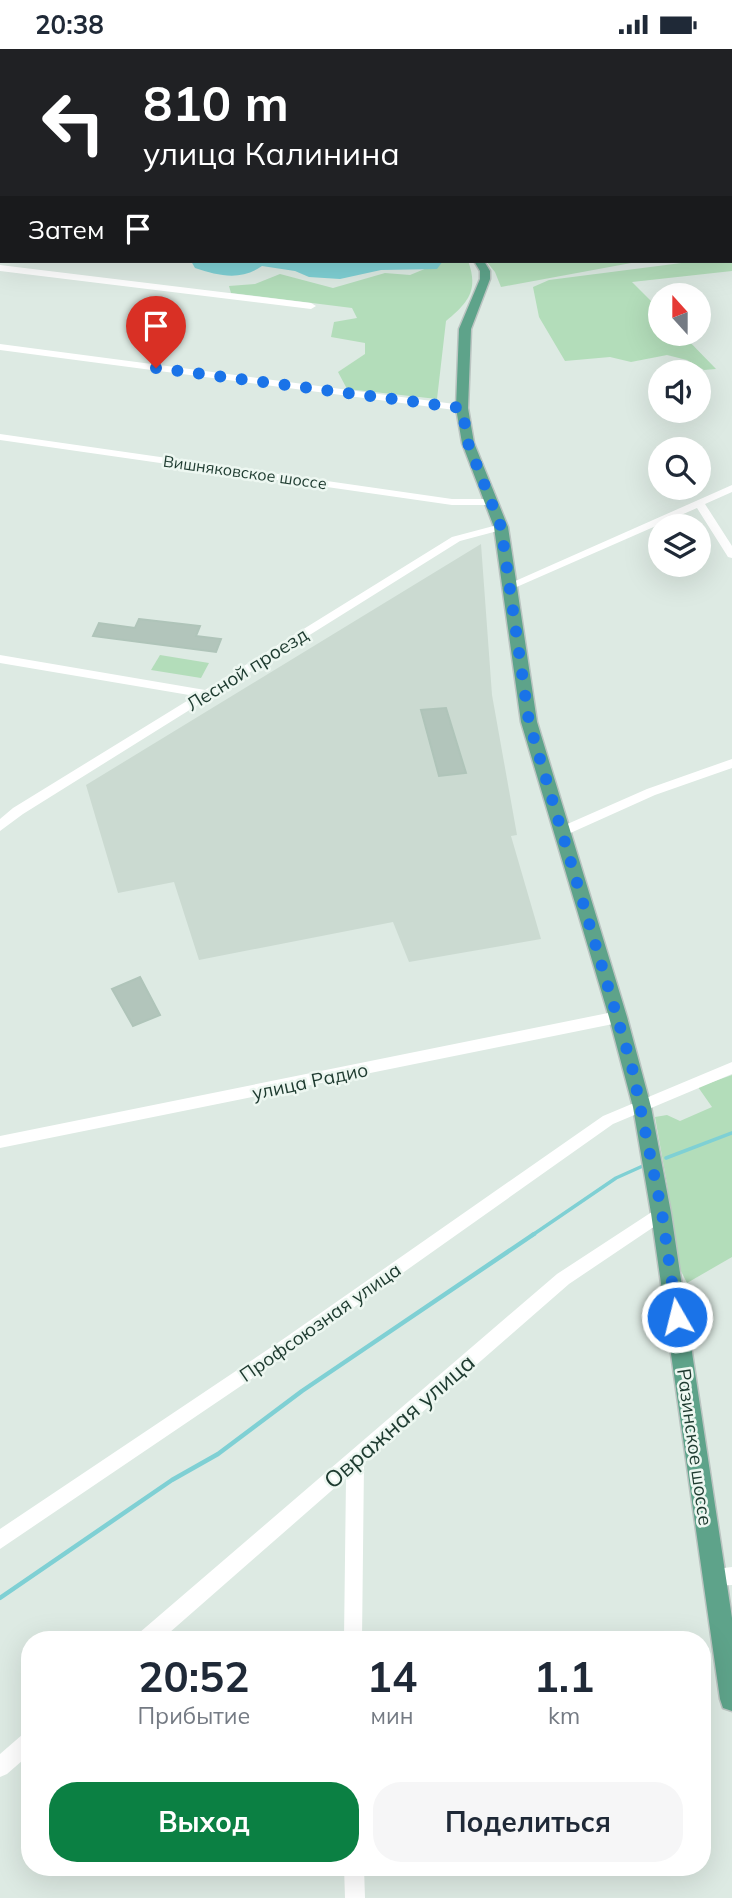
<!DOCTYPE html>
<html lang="ru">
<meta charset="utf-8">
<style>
:root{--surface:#fff;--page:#f6f6f7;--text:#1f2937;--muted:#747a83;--accent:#0b8043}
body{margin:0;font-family:Mulish,sans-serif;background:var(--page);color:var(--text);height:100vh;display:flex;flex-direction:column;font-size:26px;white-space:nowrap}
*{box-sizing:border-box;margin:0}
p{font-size:23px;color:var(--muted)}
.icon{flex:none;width:38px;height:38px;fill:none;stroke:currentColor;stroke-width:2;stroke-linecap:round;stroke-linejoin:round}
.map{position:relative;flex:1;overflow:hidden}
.side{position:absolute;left:21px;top:1582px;width:690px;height:245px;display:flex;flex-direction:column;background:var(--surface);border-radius:28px;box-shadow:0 7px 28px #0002}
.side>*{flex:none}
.guide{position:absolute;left:0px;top:0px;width:733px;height:214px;box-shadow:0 7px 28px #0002;background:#202124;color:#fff;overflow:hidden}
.needle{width:46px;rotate:339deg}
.buttons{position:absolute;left:648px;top:234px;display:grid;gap:14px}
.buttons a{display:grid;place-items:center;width:63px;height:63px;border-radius:50%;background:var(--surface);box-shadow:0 7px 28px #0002;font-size:35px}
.pin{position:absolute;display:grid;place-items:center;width:60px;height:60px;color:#fff;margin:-72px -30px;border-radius:50% 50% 50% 0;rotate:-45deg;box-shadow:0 0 7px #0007}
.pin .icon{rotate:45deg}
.me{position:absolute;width:77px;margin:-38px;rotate:352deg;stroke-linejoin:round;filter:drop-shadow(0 0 5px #0008)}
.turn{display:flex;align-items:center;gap:24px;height:147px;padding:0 28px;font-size:32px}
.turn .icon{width:91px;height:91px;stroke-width:2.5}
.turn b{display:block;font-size:49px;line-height:60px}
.then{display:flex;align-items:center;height:66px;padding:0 28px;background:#0003;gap:14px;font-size:26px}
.eta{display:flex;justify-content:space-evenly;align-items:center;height:119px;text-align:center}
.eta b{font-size:42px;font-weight:700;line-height:49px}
.button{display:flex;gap:14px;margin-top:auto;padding:14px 28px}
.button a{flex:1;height:80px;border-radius:28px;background:var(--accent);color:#fff;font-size:28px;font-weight:700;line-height:80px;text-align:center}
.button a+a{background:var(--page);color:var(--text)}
.status{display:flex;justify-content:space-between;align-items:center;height:49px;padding:0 35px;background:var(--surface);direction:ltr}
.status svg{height:19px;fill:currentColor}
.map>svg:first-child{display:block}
</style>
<div class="status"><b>20:38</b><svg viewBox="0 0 49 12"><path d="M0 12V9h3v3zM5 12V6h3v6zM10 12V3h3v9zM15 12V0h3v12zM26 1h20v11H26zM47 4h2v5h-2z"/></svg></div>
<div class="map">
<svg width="732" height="1849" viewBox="0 0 732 1849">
<rect width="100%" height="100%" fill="#ddeae3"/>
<path fill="#cbdad1" d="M481,495L492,646L517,786L511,787L541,890L409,913L393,873L199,911L174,833L118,844L86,736Z"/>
<g fill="#b3ddba">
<path d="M0,0H279L281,2H2V127Z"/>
<path d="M448,0H732V106V2Z"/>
<path d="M732,200V222L632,233L655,256H660V285H682L716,320L704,321L687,311L667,306L631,313L610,308L565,312L539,268L533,238L549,231L697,212H732Z"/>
<path d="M444,212H468C479,241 468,254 446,272L437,350L347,340L338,323L365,305V294L331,288L334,273L357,269L352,259L231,244L229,237L255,235L280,225L333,239L385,224L410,226Z"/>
<path d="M486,212H642L501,238L495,223Z"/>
<path d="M160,606L209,614L201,629L151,621Z"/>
<path d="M732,1026V1208L687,1234L677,1214L667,1135L655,1068L667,1066L680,1072L712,1058L698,1038Z"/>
</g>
<path fill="#7fd0d4" d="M191,212H443L437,220L381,221L340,230L309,228L295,222L262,217C241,232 219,227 195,219Z"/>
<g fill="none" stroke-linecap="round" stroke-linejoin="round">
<g stroke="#7fd0d4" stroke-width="3.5">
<path d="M666,1109L732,1084"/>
<path d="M531,1187L616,1129L645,1116"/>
</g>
<path stroke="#7fd0d4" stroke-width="4.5" d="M0,1549L172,1431L218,1405L302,1342L534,1185"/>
<path stroke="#7fd0d4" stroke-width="21" d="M732,162V163"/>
</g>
<g fill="#b2c5bb" stroke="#afc4b9" stroke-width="2">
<path d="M139,570L200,577L196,587L221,590L216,603L93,587L99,574L135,579Z"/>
<path d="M446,659L466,724L439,727L421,661Z"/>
<path d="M140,928L160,966L133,977L112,940Z"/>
</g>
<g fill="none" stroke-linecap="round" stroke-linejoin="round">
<g stroke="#bbc4c1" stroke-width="3">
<g id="major">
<path d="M286,0H294L295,2H286Z"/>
<path d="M474,212H484L490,222V230L471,280L468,359L474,394L508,478L537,673L627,968L651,1058L671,1164L732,1569V1662L723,1659L720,1650L651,1164L633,1058L609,968L521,673L494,478L462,394L456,359L459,280L480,230V222Z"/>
</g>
</g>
<g fill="#fff" fill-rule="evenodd">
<path d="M0,216L311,254L316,257L311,260L0,222Z"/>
<path d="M0,295L462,356L467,359L462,362L0,301Z"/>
<path d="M0,385L452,450H491L496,453L491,456H452L0,391Z"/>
<path d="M732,436V443L705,455L732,497V509L728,508L697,459L512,540L508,541L502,538Z"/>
<path d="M501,475L505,476V480L460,492L23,765L0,782V770L13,759L195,647L0,614V606L205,641L452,488Z"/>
<path d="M732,710V719L655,746L566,786H556L555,783L556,780L647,740Z"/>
<path d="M618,962L623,964L625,968L623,972L618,974L0,1099V1087Z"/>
<path d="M732,1013V1025L613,1075L291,1303L0,1500V1480L279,1293L603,1067Z"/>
<path d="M661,1157L667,1159L669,1164L667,1169L569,1235L364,1414L362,1591H344L346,1429L161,1591H137L139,1584L557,1225Z"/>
<path d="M732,1518V1536L714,1537L707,1535L705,1528L707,1521Z"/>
<path d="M30,1682V1705L7,1725L0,1728V1705L23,1685Z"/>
<path d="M344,1818H364L365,1849H345Z"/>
</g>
<use href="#major" fill="#5ea38a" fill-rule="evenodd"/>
</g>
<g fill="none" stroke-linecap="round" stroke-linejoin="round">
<path stroke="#1a73e8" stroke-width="12" stroke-dasharray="0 21.6" d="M156,319L462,359L468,394L501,478L529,673L632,1018L662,1164L677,1268"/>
</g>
<g text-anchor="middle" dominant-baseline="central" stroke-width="5" stroke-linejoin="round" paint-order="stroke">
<g font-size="16" fill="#1d3a2f" stroke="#edf7f1">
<text transform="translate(245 423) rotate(8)">Вишняковское шоссе</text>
</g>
<g font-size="19" fill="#1d3a2f" stroke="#edf7f1">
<text transform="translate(247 620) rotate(-32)">Лесной проезд</text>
<text transform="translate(310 1032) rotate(-12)">улица Радио</text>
<text transform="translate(320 1273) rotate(-35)">Профсоюзная улица</text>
<text transform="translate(695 1398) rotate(82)">Разинское шоссе</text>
</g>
<g font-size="23" fill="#1d3a2f" stroke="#edf7f1">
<text transform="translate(399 1372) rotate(-41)">Овражная улица</text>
</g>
</g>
</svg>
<div class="buttons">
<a><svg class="needle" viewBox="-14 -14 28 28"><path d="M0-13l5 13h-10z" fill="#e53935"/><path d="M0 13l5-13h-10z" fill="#747a83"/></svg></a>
<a><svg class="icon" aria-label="sound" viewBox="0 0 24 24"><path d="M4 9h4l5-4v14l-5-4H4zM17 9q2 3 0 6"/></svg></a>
<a><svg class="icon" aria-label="search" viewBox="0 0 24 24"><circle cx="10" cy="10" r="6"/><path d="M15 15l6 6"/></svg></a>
<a><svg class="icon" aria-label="layers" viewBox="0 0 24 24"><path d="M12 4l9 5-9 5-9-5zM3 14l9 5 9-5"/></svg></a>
</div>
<div class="pin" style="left:156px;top:319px;background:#d93025"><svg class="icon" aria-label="arrive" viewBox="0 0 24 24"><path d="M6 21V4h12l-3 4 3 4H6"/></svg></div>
<svg class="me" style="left:677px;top:1268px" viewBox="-20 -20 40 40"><circle r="17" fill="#1a73e8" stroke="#fff" stroke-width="3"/><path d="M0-11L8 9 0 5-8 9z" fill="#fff"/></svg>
<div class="guide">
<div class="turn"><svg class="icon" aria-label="left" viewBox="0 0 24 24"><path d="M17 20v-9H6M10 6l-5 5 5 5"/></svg><div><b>810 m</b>улица Калинина</div></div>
<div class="then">Затем<svg class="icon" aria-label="arrive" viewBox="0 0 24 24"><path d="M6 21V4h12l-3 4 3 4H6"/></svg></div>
</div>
<section class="side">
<div class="eta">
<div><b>20:52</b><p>Прибытие</p></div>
<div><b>14</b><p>мин</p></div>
<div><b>1.1</b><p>km</p></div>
</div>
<div class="button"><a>Выход</a><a>Поделиться</a></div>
</section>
</div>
